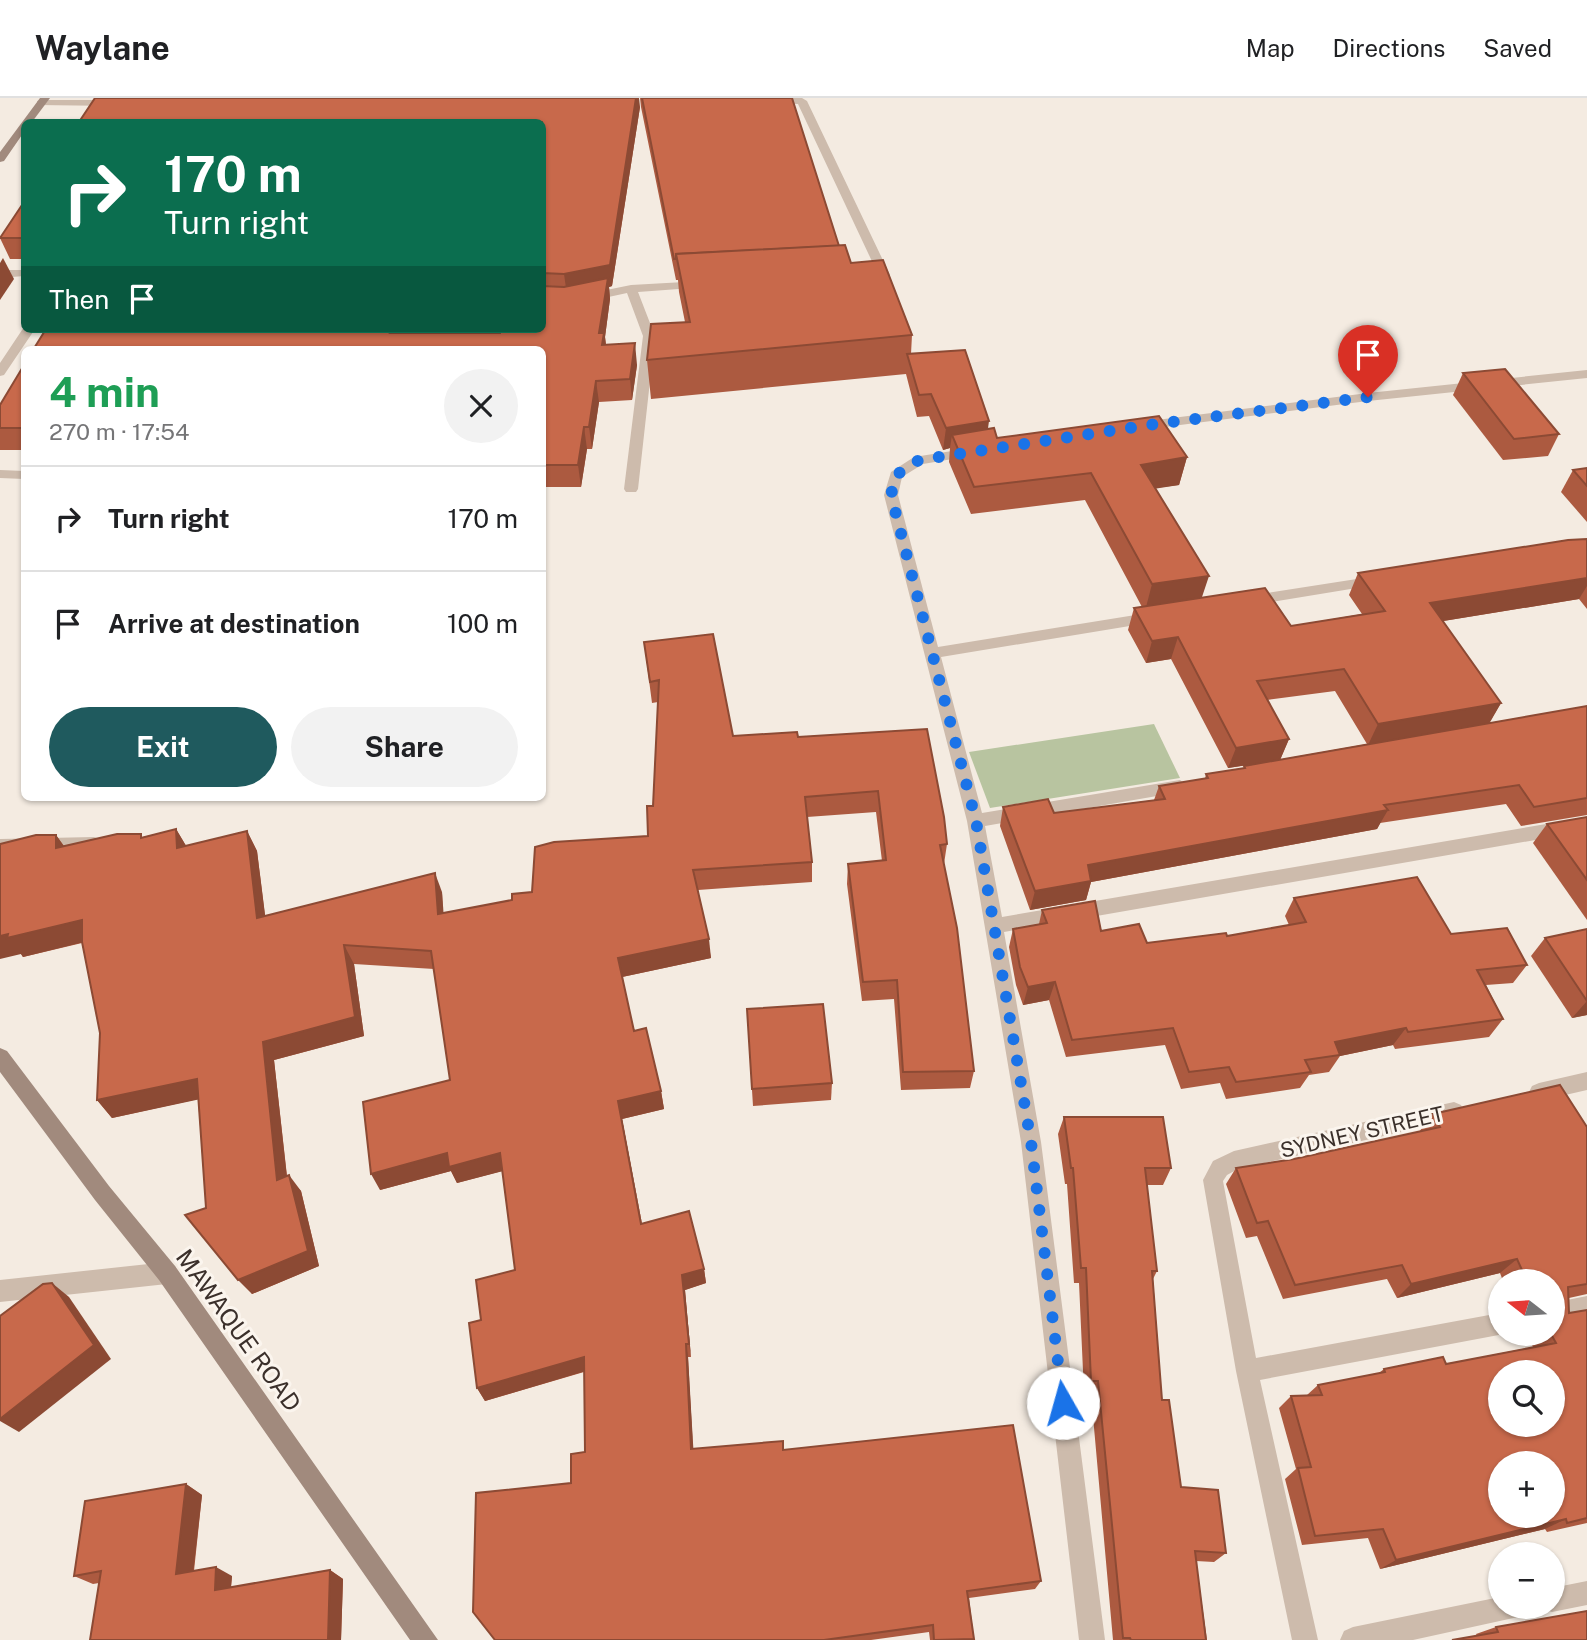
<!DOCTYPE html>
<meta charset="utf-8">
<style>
:root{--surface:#fff;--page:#f2f2f2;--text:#202124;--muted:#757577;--line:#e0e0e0;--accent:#1f5a5e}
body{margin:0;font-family:"Public Sans",sans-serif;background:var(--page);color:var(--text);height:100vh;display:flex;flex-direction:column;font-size:26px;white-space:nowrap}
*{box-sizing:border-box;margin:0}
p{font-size:23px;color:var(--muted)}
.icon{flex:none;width:38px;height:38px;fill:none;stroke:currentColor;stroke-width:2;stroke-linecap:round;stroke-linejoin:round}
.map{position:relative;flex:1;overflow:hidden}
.details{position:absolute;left:21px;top:248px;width:525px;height:455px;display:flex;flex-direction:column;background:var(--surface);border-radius:10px;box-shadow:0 2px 5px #0004}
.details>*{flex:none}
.hud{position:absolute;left:21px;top:21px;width:525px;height:214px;border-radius:10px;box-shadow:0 2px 5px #0004;background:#0b6e4f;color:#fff;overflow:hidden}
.needle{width:46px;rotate:287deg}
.controls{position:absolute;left:1488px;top:1171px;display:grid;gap:14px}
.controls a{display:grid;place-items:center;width:77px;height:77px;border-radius:50%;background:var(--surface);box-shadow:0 2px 5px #0004;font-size:35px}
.pin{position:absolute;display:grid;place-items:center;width:60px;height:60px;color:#fff;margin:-72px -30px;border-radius:50% 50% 50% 0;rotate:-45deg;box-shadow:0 0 7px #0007}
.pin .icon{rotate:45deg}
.me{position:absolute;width:77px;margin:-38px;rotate:353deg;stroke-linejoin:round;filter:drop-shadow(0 0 5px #0008)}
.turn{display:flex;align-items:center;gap:24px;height:147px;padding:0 28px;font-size:32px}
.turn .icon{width:91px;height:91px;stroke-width:2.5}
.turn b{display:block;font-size:49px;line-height:60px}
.then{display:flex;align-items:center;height:66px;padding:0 28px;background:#0003;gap:14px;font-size:26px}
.round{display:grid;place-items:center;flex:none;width:74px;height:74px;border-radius:37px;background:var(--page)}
.summary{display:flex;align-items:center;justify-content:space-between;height:119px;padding:0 28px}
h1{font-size:42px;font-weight:700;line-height:52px;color:#1e9e55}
.cta{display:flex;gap:14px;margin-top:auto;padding:14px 28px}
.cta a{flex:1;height:80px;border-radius:42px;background:var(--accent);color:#fff;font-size:28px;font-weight:700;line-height:80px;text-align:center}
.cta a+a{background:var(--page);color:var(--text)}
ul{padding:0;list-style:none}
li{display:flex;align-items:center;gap:21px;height:105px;padding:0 28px;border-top:2px solid var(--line)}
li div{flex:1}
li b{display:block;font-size:26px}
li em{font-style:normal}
header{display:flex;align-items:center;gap:42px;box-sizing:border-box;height:98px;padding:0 35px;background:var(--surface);border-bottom:2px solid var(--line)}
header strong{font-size:33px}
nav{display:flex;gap:38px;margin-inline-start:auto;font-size:24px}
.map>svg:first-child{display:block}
</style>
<header>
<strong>Waylane</strong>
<nav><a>Map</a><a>Directions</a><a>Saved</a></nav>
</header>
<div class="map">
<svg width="1587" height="1542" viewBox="0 0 1587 1542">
<rect width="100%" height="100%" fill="#f4ebe1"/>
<path fill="#b8c4a0" d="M1154,626L1180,680L990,710L969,654Z"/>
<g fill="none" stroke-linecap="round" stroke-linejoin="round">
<g fill="#cdbbac" fill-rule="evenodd">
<path d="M771,0H802L807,3L890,177L888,179L877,181L871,177L877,174L798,6L767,5V1Z"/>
<path d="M41,2H116L121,5L116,8L37,7V3Z"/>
<path d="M0,172H24V178L0,180Z"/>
<path d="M702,183L708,187L706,189L638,194L655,238L638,391L636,394H626L624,391L643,238L627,195L567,208L542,207V199L567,200L631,187Z"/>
<path d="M24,229V231H35L4,277L0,278V265Z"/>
<path d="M0,372L24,373V381L0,380Z"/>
</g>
<g fill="#cdbbac" fill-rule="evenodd">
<path d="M1587,272V280L1368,303L1141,332L1134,328L1141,324L1368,295Z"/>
<path d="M971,350L978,354L976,357L923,366L902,379L898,397L938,549L1154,514L1162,519L1154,524L941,559L982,715L1180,682L1188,688L1180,694L985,728L1002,819L1587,719V733L1004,834L1041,1044L1105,1542H1079L1021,1044L967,723L884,397L891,374L914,359Z"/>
<path d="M1376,478L1383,483L1381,486L1248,508L1241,503L1248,498Z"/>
<path d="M94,739L100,741L103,746L100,751L94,753L0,755V741Z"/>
<path d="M1587,974V992L1539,1003L1532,1000L1529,994L1532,988L1539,985Z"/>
<path d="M1454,1004L1461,1007L1464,1013L1461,1019L1454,1022L1238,1071L1227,1077L1223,1083L1256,1260L1500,1215V1236H1504L1260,1282L1318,1542H1292L1236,1273L1203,1082L1213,1063L1234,1053Z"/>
<path d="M167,1164L175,1168L178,1175L175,1182L167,1186L0,1204V1182Z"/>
<path d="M1587,1198V1220L1552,1227V1205Z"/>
<path d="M1587,1483V1507L1552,1514L1543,1511L1542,1508H1552V1490Z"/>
<path d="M1500,1499V1508H1530L1527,1517L1413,1542H1340L1344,1533L1353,1529Z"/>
</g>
<g fill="#a18a7d" fill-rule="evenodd">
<path d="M40,0H50L32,24H24V34L4,63L0,64V54Z"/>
<path d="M0,950L7,953L109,1088L175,1168L438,1542H410L159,1182L95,1102L0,974Z"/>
</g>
</g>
<g fill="#ac5a40">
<path d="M640,0H792L839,148L851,165L912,237L911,256L997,340L1187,359L1179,387L1155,390L1202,500L1291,528L1362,516L1349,497L1358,475L1587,441V511L1579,501L1443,523L1501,605L1489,625L1587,608V717L1521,728L1506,706L1380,725L1377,731L1091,784L1086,802L1030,812L1000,728L1003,709L1054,715L1154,702L1159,688L1205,681L1206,676L1244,670V668L1367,646L1335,593L1267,602L1289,641L1280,662L1228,670L1171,561L1146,565L1128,532L1134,510L1142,509L1085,402L971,416L949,364L950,350L943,352L929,318L917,319L906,276L651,301L647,262L685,224L679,194L678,182H676L641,9Z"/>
<path d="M640,9L612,188L609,189L610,201L605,239L606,247L637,267L632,302L599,304L592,351H587L581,389H542V252L46,231H404L403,235H500L542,231V24Z"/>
<path d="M24,104V161H10L0,140Z"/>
<path d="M24,267V352H0V307Z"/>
<path d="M1463,275L1559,336L1548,358L1503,362L1453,297Z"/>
<path d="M1587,370V424L1561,394L1573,372Z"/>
<path d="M644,544L733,638L798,639L927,631L947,746L944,766L974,973L970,990L901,992L894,901L862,903L847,786L848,766L882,763L876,714L807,719L812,764V784L698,792L711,860L622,879L634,933L661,993L664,1011L622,1021L642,1126L704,1171L706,1185L685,1192L691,1259H688L693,1351L783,1352L1041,1483L1035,1491L969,1500L974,1541L973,1542H930L929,1534L871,1542H495L571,1385L585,1354L584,1274L485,1303L477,1290L481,1222L515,1172L502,1073L457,1085L451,1073L380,1092L450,982L434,871L354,866L364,938L274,962L287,1078L301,1093L319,1168L252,1196L206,1110L198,1001L112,1020L97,1002L100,935L82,845L23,859L21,856L56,737L64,748L143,739L176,731L186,748L247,733L257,753L265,818L442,794L443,815L512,802L532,794L648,738L653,708L658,604L652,605Z"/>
<path d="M1587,719V822L1533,745L1547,726Z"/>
<path d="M1294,800L1451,836L1527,867L1513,885L1486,887L1503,921L1489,939L1395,951L1393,947L1340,958L1329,974L1309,977L1300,990L1226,1001L1220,985L1181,991L1165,947L1066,959L1049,902L1023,907L1016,887L1009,849L1013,831L1039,826L1042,812L1101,833L1147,845L1227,838L1289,827L1285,818Z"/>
<path d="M1587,831V917L1572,920L1531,858L1545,840Z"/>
<path d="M747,911L832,985L831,1002L753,1008Z"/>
<path d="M1433,1016L1587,1029V1196L1569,1200V1215L1587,1212V1425L1547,1434L1545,1431L1380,1471L1368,1440L1302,1447L1285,1381L1296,1371L1279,1310L1291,1298L1307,1297L1318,1287L1379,1275L1384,1271L1446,1266L1533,1249L1527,1236H1552V1183H1503L1500,1175L1397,1200L1387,1181L1283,1201L1257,1138L1246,1140L1226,1086L1236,1070L1294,1061L1419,1034Z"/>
<path d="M1064,1019L1171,1070L1163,1087H1147L1157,1173L1153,1181L1162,1302L1181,1389L1226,1455L1214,1464L1196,1463L1207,1542H1113L1091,1296L1084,1295L1079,1185H1074L1067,1086H1065L1058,1036Z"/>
<path d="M186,1386L202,1397L194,1473L232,1478L231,1489L330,1472L343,1481L341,1542H90L99,1485L93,1486L74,1478Z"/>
<path d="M1496,1529L1587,1542L1477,1538L1476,1536Z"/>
</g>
<g fill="#8c4a34">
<path d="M636,0H639L640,9L612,188L609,189L610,201L605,239L607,256L567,197L564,176Z"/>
<path d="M3,160L14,181L0,202V165Z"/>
<path d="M392,231H404L397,252L390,235Z"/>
<path d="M635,245L637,267L632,302L630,281Z"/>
<path d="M596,283L599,304L592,351L589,329Z"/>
<path d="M989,323L986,345L952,337L950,350L943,352L946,330Z"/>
<path d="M584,329L587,351L581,389L578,367Z"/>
<path d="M1187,359L1179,387L1134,394L1141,367Z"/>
<path d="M1209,478L1200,505L1145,513L1152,486Z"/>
<path d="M1587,480V488L1579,501L1419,527L1430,505Z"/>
<path d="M1178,539L1171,561L1146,565L1152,543Z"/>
<path d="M1501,605L1489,626L1368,647L1378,626Z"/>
<path d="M1289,641L1280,662L1228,670L1236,650Z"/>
<path d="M1388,712L1377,731L1091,784L1086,802L1030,812L1035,793L1088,767Z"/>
<path d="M176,731L188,751L177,750Z"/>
<path d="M247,733L257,753L268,840L257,820Z"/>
<path d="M56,737L70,757L56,750Z"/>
<path d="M435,775L442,794L445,835L438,816Z"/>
<path d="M82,822L96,841L23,859L21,856L0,861V838Z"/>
<path d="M709,841L711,860L622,879L618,860Z"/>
<path d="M344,847L354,866L364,938L274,962L289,1098L277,1082L263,944Z"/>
<path d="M1055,884L1049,902L1023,907L1028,889Z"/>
<path d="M1587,903V917L1572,920Z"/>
<path d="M1406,930L1393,947L1340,958V957L1335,944Z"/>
<path d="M197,981L210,999L112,1020L97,1002Z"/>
<path d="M661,993L664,1011L622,1021L645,1142L618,1003Z"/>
<path d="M447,1055H500L507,1072L457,1085L451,1073L380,1092L371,1076Z"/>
<path d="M289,1077L301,1093L319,1168L252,1196L238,1182Z"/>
<path d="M1517,1161L1500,1175L1397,1200L1411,1186Z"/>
<path d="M704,1171L706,1185L685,1192L691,1259L689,1246L682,1177Z"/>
<path d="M52,1185L69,1199L111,1261L19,1334L0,1323V1321Z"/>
<path d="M686,1246L688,1259L694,1362L691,1351Z"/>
<path d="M584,1259L589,1272L485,1303L477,1290Z"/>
<path d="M186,1386L202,1397L192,1485L176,1476Z"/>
<path d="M1566,1421L1545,1431L1380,1471L1396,1462Z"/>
<path d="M216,1469L232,1478L230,1500L215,1492Z"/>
<path d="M330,1472L343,1481L341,1542H328Z"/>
</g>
<g fill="#c8694b" stroke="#8c4a34" stroke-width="2" fill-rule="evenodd">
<path d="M95,0H636L610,167L564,176L542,175V24H79Z"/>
<path d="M642,0H792L839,148L676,156V161H674Z"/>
<path d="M24,104V140H0Z"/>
<path d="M845,147L851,165L883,162L912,237L647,262L651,226L690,224L676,156Z"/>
<path d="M608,180L599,235H604L602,247L635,245L630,281L596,283L589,329H584L578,367H542V252H33L46,231H392L390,235H500V231H542V188L564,189Z"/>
<path d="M965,252L989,323L946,330L931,296L919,297L907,256Z"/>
<path d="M24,267V330H0V307Z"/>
<path d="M1505,271L1559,336L1514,341L1463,275Z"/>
<path d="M1159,318L1187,359L1141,367L1209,478L1152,486L1091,375L974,389L952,337L994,330L997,340Z"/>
<path d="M1587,370V388L1573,372Z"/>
<path d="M1587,441V480L1430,505L1501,605L1378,626L1344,571L1257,583L1289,641L1236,650L1178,539L1152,543L1134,510L1265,490L1291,528L1385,513L1358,475L1568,442Z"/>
<path d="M713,536L733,638L797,634L798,639L927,631L944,719L947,746L940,747L957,830L974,973L903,974L897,882L863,884L848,766L886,762L878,693L805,699L812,764L693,772L709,841L618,860L634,933L646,930L661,993L618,1003L641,1126L689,1113L704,1171L682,1177L689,1246H686L691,1351L783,1343V1352L1013,1327L1041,1483L967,1493L974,1541L934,1542L933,1527L824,1542H495L473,1514L476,1395L571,1385V1356L585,1354L584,1259L477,1290L469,1225L481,1222L476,1182L515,1172L500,1055L449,1069L447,1055L371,1076L363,1004L450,982L431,853L344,847L355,919L263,944L277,1082L289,1077L308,1153L238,1182L185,1117L206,1110L197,981L97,1002L100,935L82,844V822L7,840L8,836L0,838V746L36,737H56V750L117,736H141V740L176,731L177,750L247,733L257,820L435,775L438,816L512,802V796L532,794L535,749L554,744L648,738L647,708H653L659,582L650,584L644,544Z"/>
<path d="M1587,608V700L1534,709L1519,687L1384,707L1388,712L1088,767L1091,783L1035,793L1003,709L1048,701L1054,715L1165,701L1159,688L1208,680L1206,676L1245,670L1244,668Z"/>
<path d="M1587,719V782L1547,726Z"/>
<path d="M1417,779L1451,836L1507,830L1527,867L1477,872L1503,921L1408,934L1406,930L1335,944L1340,957L1305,962L1311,974L1236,984L1229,969L1189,974L1173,930L1072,942L1055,884L1028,889L1020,869L1013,831L1047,825L1042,812L1095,803L1101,833L1139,826L1147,845L1226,835L1227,838L1306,824L1294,800Z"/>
<path d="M1587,831V903L1545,840Z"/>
<path d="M823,906L832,985L752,991L747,911Z"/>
<path d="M1560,987L1587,1029V1186L1568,1189L1569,1215L1587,1212V1420L1567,1425L1566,1421L1396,1462L1383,1431L1315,1438L1298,1370L1311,1369L1291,1298L1322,1297L1318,1287L1385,1274L1384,1271L1443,1259L1446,1266L1556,1245L1551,1236L1552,1183H1527L1517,1161L1411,1186L1402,1167L1295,1187L1268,1123L1257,1125L1236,1070L1294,1061L1440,1029L1433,1016ZM1500,1274H1552V1326H1500ZM1500,1365H1552V1418H1500Z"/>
<path d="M1064,1019H1163L1171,1070H1145L1157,1173H1152L1162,1302H1169L1181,1389L1218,1392L1226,1455L1195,1453L1206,1542H1131L1130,1540H1123L1098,1283H1091L1086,1170H1081L1073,1070H1071Z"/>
<path d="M52,1185L94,1247L0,1321V1218L43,1186Z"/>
<path d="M186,1386L176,1476L216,1469L215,1492L330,1472L328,1542H90L101,1473L74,1478L85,1403Z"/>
<path d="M1587,1513V1542H1452L1498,1534L1496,1529Z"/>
</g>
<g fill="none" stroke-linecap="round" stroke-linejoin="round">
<path stroke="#1a73e8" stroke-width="12" stroke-dasharray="0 21.6" d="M1063,1305L1031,1044L976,723L891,397L896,377L919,362L1149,327L1368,299"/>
</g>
<g text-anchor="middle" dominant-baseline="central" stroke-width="6" stroke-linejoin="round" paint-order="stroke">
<g font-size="21" fill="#3b302b" stroke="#fbf5ee">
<text transform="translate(1362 1034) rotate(-13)">SYDNEY STREET</text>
</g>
<g font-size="24" fill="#3b302b" stroke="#fbf5ee">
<text transform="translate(239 1232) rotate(54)">MAWAQUE ROAD</text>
</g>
</g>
</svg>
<div class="controls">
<a><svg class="needle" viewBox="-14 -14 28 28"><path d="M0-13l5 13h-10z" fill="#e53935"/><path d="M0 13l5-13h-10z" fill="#757577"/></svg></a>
<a><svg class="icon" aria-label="search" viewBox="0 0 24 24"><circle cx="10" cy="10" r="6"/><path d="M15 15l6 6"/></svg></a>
<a>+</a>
<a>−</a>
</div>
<div class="pin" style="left:1368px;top:299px;background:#d93025"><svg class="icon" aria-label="arrive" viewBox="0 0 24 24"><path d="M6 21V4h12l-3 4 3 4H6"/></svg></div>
<svg class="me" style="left:1063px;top:1305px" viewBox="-20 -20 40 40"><circle r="19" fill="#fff"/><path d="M0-13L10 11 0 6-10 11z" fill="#1a73e8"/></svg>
<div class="hud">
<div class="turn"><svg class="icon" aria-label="right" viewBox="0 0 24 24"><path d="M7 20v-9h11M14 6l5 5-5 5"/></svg><div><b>170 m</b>Turn right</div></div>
<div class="then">Then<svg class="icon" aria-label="arrive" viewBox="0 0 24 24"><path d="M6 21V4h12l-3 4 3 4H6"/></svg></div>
</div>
<section class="details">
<div class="summary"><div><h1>4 min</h1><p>270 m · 17:54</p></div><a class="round"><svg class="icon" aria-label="close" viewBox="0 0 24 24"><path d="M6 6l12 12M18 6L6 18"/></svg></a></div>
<ul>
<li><svg class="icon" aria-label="right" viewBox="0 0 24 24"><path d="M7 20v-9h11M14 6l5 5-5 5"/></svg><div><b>Turn right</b></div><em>170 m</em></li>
<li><svg class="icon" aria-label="arrive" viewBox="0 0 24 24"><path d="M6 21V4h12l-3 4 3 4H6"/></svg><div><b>Arrive at destination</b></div><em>100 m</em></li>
</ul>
<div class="cta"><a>Exit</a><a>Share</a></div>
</section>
</div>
